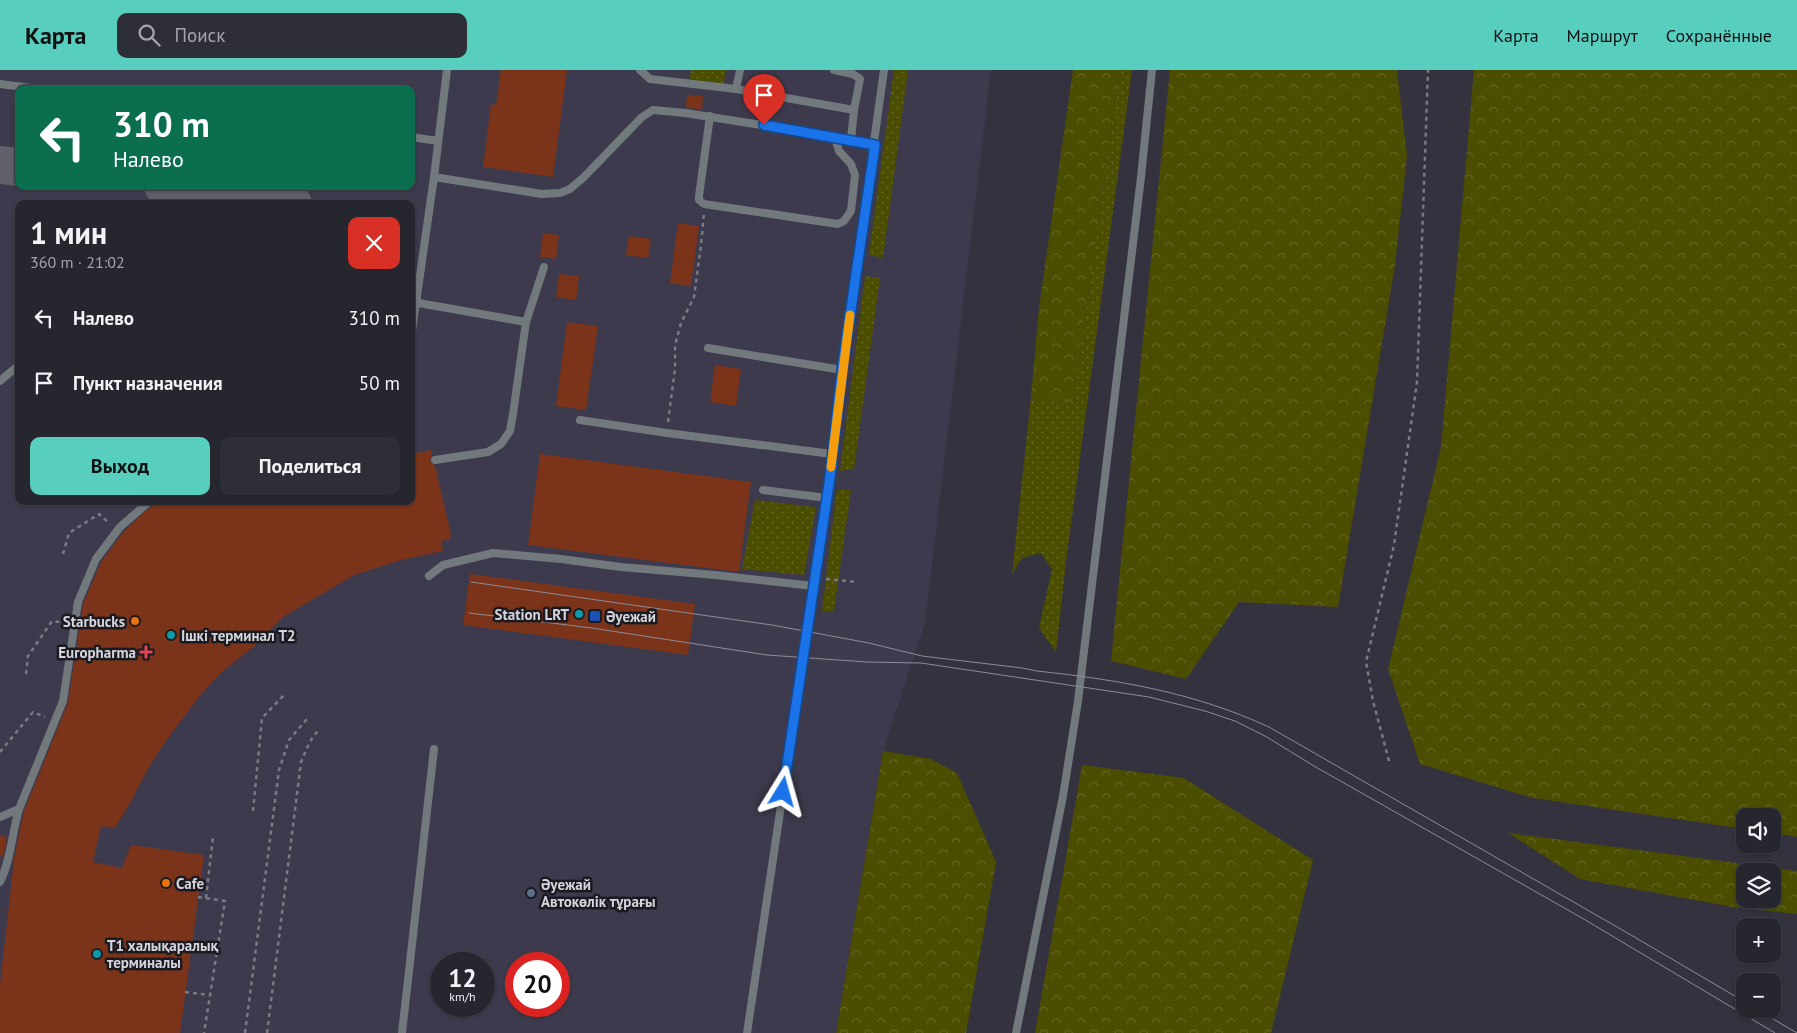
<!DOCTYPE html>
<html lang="ru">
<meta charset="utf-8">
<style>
:root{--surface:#26262e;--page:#2e2e36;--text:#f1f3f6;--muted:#a4a5aa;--line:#42434a;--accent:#58cebf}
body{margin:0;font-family:"PT Sans",sans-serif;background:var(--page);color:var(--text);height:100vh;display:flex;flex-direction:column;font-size:19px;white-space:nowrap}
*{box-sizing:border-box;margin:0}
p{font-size:16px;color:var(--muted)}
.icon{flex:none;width:28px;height:28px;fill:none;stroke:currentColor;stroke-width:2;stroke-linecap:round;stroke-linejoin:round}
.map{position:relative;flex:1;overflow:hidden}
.panel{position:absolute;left:15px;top:130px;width:400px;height:305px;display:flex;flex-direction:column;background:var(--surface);border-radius:10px;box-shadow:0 1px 4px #0004,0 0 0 1px var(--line)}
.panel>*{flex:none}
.hud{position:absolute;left:15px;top:15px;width:400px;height:105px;border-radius:10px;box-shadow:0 1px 4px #0004,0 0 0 1px var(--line);background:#0b6e4f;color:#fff;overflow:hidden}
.buttons{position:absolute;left:1736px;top:738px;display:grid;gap:10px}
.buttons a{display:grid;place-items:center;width:45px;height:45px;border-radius:10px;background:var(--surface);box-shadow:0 1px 4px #0004,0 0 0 1px var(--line);font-size:25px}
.speed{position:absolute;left:430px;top:882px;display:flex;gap:10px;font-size:25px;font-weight:700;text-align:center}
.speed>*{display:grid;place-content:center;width:65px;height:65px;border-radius:50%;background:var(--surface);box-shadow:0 1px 4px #0004,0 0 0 1px var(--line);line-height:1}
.speed small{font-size:12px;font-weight:400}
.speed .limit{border:8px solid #d22;background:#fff;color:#111}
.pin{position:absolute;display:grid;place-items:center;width:42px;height:42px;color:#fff;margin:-51px -21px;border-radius:50% 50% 50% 0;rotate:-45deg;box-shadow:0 0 5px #0007}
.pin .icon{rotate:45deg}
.me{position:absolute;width:55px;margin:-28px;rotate:8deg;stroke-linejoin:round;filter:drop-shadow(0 0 4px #0008)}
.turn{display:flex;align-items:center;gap:18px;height:105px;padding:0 15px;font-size:22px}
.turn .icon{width:65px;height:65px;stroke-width:2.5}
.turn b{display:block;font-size:35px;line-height:42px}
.round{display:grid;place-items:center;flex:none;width:52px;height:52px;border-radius:10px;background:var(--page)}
.headline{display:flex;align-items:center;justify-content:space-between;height:85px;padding:0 15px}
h1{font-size:30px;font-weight:700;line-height:38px}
.primary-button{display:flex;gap:10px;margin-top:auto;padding:10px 15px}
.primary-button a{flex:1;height:58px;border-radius:10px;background:var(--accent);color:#111;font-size:20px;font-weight:700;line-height:58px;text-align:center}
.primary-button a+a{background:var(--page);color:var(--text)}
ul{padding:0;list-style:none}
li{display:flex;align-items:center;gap:15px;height:65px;padding:0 15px}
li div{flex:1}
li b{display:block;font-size:19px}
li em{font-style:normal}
header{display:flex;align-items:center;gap:30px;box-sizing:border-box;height:70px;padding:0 25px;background:var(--accent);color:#111}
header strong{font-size:24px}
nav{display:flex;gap:28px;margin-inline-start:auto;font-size:18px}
.search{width:350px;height:45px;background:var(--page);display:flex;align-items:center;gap:12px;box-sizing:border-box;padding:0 18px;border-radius:10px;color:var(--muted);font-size:19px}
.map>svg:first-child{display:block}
</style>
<header>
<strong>Карта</strong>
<div class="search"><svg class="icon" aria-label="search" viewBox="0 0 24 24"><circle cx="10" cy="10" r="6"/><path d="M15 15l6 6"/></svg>Поиск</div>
<nav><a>Карта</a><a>Маршрут</a><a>Сохранённые</a></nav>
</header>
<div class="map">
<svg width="1797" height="963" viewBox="0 0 1797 963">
<defs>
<pattern id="grass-dots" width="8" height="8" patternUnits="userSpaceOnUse" patternTransform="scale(1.25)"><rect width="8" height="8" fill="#4b4d00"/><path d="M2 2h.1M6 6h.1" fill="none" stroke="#646625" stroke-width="1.8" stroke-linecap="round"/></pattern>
<pattern id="forest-crowns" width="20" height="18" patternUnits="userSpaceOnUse" patternTransform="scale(1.25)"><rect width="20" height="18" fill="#4b4d00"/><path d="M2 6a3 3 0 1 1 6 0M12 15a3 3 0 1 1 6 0" fill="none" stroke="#646625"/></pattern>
</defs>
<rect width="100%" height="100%" fill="#33323e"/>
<path fill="#3d3a4d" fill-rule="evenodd" d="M0,0H991L925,553L883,681L836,963H0ZM19,19H411V116H19ZM19,134H411V431H19ZM441,894H484V936H441ZM516,894H559V936H516Z"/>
<g fill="url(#grass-dots)">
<path d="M691,0H726L723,17L689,13Z"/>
<path d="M894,0H908L883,188L869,185Z"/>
<path d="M1119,0H1132L1066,492L1056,582L1039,558L1052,499L1041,483L1022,488L1012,504L1031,327L1073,335Z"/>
<path d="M865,206L880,208L854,399L840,401Z"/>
<path d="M837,419L851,420L834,541H822Z"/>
<path d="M755,430L816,437L804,505L742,499Z"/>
</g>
<g fill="url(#forest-crowns)" fill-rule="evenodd">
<path d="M1073,0H1119L1073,335L1031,327L1039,238Z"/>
<path d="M1170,0H1397L1407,86L1395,195L1338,537L1239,532L1186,609L1111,591Z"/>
<path d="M1474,0H1797V767L1773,763L1772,746H1745V759L1533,728L1420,694L1388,599L1441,377Z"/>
<path d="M883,681L931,689L957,703L996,792L966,963H836Z"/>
<path d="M1082,695L1184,708L1313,790L1271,963H1035Z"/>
<path d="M1508,763L1797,801V844L1733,837L1580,809ZM1745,801H1772V829H1745Z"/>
</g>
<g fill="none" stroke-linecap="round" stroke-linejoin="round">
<g stroke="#605f6a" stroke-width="38">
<path d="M0,95L19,97"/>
<path d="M163,116L293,134"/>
</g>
</g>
<g fill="#7b341a">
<path d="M501,0H567L553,107L483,97L491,34L496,35Z"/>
<path d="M687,25L703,26L702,40L686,37Z"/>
<path d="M678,153L699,156L691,216L670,213Z"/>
<path d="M543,163L559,165L556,189L540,187Z"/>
<path d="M629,166L651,169L648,188L626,185Z"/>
<path d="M559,204L579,206L576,230L556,227Z"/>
<path d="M567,252L598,256L586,340L556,336Z"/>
<path d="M715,295L741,299L736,336L710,332Z"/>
<path d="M431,380L432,385L430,391L435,396L451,464L450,469L441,471L443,481L401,490L354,505L283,547L253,577L223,601L201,624L165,672L149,697L131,731L115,758L101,756L93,792L122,798L131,775L204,785L180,963H0V915L14,789L21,754L24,741L68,633L83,534L101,492L124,461L157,431H411V384Z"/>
<path d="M540,384L751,412L739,502L528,475Z"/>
<path d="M470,504L695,534L688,585L463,555Z"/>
<path d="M0,765L7,768L3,787L0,786Z"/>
</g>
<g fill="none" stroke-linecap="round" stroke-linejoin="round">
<g stroke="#7b7a84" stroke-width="2.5" stroke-dasharray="4 4" stroke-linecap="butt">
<path d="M668,352L675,299V275L681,253L694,227L701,175L704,143"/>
<path d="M63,484L69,463L99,444L110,454"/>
<path d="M826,509L857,512"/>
<path d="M26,604L28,586L52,551L66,553"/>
<path d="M0,682L33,642L45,647"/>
<path d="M1389,691L1373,631L1366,592L1394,475L1417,312L1428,0"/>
<path d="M253,741L262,648L284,625"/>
<path d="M198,827L225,831L204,963"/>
<path d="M206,828L213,767"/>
<path d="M185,922L210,925"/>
<path d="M245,963L279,700L289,670L307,649"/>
<path d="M267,963L301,692C306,681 309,670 318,661"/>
</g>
<g stroke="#72797c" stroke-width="8">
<path d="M640,0L650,9L736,19L854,40"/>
<path d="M834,0L853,4L860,9L854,40L851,69"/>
<path d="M0,14L39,19"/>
<path d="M736,19L740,0"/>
<path d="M710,46L699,126V130L704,134L838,154L844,151L851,141L855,105L851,94L839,81L835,68"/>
<path d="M411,67L438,71"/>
<path d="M434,107L542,124L560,123L570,119L584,107L642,47L653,40L685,43L851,69L875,75"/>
<path d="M413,232L526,252L544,197"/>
<path d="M411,268L434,107L447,0"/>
<path d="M708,278L842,300"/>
<path d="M0,311L19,295"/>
<path d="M580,350L667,363L832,384"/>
<path d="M435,390L488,382L501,374L510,361L513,344L526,252"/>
<path d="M763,420L827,428"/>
<path d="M429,506L443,495L493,483L561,489L621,497L715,505L813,516"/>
<path d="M0,747L19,739L63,631L78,532L96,489L120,457L150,431"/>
<path d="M0,812C11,790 12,763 19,739"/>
<path d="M402,963L434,679"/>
<path d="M747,963L827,428L842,300L884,0"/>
<path d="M1016,963L1063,726L1078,631L1141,107L1152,0"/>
</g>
<g stroke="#8d8c96" stroke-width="1">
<path d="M471,512L772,555L869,573L922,586L1022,598L1037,601C1119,610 1193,622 1269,657L1631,865L1745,932"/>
<path d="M469,543L592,558L767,585L867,592L921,593L1149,627L1205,641L1235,651L1265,666L1314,696L1582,848L1775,963"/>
<path d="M1756,939L1797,963"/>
</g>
</g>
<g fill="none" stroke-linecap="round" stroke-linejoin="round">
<g stroke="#114b97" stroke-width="12">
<path id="route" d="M764,55L875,75L842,300L830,407L783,722"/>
</g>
<use href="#route" stroke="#1a73e8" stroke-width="9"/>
<path stroke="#f59e0b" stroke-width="9" d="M831,397L850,245"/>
</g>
<g fill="#0f9aa8" stroke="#1b1a20" stroke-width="2">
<circle cx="579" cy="544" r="5"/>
<circle cx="171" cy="565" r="5"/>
<circle cx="97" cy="884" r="5"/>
</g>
<rect fill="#1a4fb4" stroke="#1b1a20" stroke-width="2" x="589" y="540" width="12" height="12" rx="2.5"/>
<g fill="#e8710a" stroke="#1b1a20" stroke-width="2">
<circle cx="135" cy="551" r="5"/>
<circle cx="166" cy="813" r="5"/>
</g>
<path fill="#e0444e" stroke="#1b1a20" stroke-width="2" d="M143.5 574.5h5v5h5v5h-5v5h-5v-5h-5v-5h5z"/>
<circle fill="#5c6f8a" stroke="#1b1a20" stroke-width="2" cx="531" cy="823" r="5"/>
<g text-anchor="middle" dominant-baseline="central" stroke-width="5" stroke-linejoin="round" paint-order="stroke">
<g font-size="15" font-weight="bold" fill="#d5d4dc" stroke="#1b1a20" text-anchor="start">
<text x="569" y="544" text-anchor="end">Station LRT</text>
<text x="606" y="546">Әуежай</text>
<text x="125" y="551" text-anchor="end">Starbucks</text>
<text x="181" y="565">Ішкі терминал T2</text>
<text x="136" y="582" text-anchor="end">Europharma</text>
<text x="176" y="813">Cafe</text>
<text x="541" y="814">Әуежай<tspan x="541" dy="17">Автокөлік тұрағы</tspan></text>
<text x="107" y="875">T1 халықаралық<tspan x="107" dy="17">терминалы</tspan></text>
</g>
</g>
</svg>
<div class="buttons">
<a><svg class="icon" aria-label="sound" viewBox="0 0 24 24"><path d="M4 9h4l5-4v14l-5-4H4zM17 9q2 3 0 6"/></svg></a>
<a><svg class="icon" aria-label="layers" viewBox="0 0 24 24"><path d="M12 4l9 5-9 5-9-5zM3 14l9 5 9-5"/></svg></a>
<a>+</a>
<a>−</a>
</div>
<div class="speed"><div>12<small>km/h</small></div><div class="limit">20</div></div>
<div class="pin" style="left:764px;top:55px;background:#d93025"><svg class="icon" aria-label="arrive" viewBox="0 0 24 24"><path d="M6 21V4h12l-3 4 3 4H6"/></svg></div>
<svg class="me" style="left:783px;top:722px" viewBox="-20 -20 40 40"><path d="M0-17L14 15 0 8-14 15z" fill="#1a73e8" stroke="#fff" stroke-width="4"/></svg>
<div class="hud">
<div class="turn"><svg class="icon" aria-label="left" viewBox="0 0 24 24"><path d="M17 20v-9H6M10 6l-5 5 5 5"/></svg><div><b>310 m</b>Налево</div></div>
</div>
<section class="panel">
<div class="headline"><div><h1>1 мин</h1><p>360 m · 21:02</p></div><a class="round" style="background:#d93025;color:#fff"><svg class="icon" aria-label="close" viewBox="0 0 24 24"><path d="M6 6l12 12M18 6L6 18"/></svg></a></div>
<ul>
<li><svg class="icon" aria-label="left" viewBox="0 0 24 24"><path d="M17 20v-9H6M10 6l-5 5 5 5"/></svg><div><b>Налево</b></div><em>310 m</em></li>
<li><svg class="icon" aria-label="arrive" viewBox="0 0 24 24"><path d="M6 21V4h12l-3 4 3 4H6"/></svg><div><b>Пункт назначения</b></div><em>50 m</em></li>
</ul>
<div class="primary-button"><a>Выход</a><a>Поделиться</a></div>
</section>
</div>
